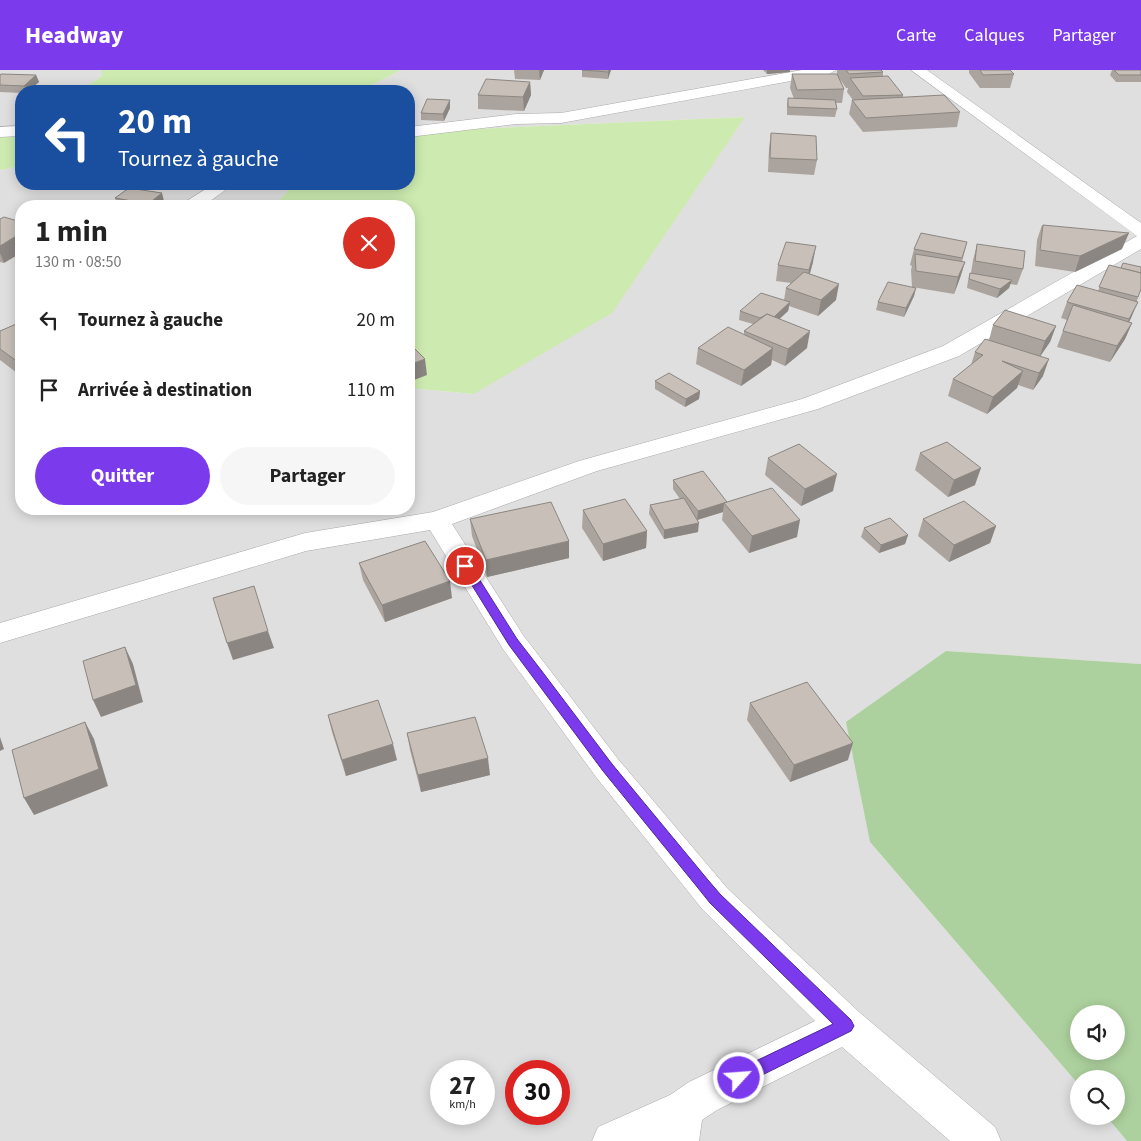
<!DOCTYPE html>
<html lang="fr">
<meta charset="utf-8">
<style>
:root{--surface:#fff;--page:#f6f6f6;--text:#222;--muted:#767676;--accent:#7c3aed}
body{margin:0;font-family:"Source Sans 3",sans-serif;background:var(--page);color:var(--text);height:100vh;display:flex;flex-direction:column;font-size:19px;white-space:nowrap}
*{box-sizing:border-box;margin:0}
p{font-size:16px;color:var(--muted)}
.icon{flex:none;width:28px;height:28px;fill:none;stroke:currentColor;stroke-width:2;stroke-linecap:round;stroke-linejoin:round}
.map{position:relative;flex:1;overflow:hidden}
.drawer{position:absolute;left:15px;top:130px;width:400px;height:315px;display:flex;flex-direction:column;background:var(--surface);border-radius:20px;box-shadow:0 2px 12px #0003}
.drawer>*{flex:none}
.banner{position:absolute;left:15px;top:15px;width:400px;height:105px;border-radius:20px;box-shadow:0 2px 12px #0003;background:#1a4fa0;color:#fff;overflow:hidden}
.controls{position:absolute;left:1070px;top:935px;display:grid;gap:10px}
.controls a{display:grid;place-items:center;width:55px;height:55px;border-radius:50%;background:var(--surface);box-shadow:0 2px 12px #0003;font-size:25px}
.speed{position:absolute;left:430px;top:990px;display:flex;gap:10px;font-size:25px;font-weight:700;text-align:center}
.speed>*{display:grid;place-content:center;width:65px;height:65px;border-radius:50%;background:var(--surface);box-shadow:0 2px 12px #0003;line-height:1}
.speed small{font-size:12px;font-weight:400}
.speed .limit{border:8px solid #d22;background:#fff;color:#111}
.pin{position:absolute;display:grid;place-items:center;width:42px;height:42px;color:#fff;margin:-21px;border:2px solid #fff;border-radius:50%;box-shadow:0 1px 5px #0007}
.me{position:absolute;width:55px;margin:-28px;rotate:64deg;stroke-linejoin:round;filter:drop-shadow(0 0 4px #0008)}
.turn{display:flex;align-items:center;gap:18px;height:105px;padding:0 20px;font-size:22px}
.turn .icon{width:65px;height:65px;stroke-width:2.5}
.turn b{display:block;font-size:35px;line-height:42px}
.round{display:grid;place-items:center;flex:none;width:52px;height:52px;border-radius:26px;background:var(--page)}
.headline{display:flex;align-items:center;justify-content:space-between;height:85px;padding:0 20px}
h1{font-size:30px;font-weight:700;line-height:38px}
.cta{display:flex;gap:10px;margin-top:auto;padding:10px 20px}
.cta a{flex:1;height:58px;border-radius:30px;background:var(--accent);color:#fff;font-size:20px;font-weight:700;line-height:58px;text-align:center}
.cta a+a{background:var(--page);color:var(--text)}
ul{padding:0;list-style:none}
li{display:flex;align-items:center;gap:15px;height:70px;padding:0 20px}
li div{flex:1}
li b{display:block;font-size:19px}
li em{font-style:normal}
header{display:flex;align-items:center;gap:30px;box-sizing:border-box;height:70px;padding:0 25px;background:var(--accent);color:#fff}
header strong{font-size:24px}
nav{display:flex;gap:28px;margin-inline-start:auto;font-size:18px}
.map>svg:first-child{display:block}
</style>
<header>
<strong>Headway</strong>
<nav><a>Carte</a><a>Calques</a><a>Partager</a></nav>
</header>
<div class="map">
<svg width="1141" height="1071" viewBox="0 0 1141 1071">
<rect width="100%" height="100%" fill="#f2efe9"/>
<g fill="#e0dfdf" fill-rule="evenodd">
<path d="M0,0H102V6L80,21H21V59L0,63Z"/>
<path d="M401,0H1141V594L946,581L870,772L1079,1015V1046H1106L1127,1071H0V100L21,96V114H294L274,136H21V439H409V318L474,324L744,47L409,62V21H368V17ZM441,1001H484V1044H441ZM516,1001H559V1044H516Z"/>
</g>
<g fill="#cdebb0">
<path d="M102,0H401L368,17V21H80L102,6Z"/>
<path d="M745,47L612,243L474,324L409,318V136H274L294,114H409V62Z"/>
<path d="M21,59V96L0,100V63Z"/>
</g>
<path fill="#add19e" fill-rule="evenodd" d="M946,581L1141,594V1071H1127L1106,1046H1116V1009H1079V1015L870,772L846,652ZM1079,944H1116V981H1079Z"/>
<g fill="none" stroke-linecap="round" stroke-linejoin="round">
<g stroke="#a9a9a9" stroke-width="1">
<g id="minor">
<path d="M802,0H836L829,4L561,53L516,54L409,67V57L516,44L561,43Z"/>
<path d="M911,0H927L1141,153V179L959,286L818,339L597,401L452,454L523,565L618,689L727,818L859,942L995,1057L1001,1071H950L842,977L717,1040L702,1050L699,1071H592L598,1057L670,1025L689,1012L815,951L703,840L596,707L503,579L430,460L306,481L0,573V553L305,463L433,442L579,391L802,329L943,276L1137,166Z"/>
<path d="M21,56V66L0,67V57Z"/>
<path d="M214,114H234L203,136H182L185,132Z"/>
</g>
</g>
<use href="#minor" fill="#fff" fill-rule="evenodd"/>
</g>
<g fill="#aba49e">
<path d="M514,0H544L540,10L515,9Z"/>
<path d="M582,0H611L608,9L582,7Z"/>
<path d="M763,0H790V2L767,4Z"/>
<path d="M837,0H881L883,2V6L903,25V27L960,42L957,57L863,62L849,44L852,30H853L847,22L848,18H846L839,8L844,19L842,33H836L837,39L835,47L787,45V35L788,28L794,29L790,18L792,4H837Z"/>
<path d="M969,0H1010L1014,4L1010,18H980L969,3Z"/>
<path d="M1112,0H1141V12H1116L1110,5Z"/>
<path d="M0,5H36L39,12L28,21H21V23L0,22Z"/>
<path d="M530,12L531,25L524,41L478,39V25Z"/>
<path d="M450,38L444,51L421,50V43Z"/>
<path d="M771,63L817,90L814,105L768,102L769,78Z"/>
<path d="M101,114H130L122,119Z"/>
<path d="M115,128L164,131L157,136H118Z"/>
<path d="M0,149L4,193L0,192Z"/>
<path d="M1042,155L1122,179L1075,202L1035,196L1037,170Z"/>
<path d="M967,172L962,192H965L960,208L954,224L912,217L911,200L912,196L910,195L914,179Z"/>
<path d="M977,174L1023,199L1017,215L1010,214L1009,218L997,228L967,218L968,211L970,203H971L973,190Z"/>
<path d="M813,192L810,204L836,230L818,246L789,236L788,241L779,249L807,278L785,296L772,290L771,295L741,316L696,294L698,278L744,265V261L753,254L739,250L740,241L784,230L786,218L791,213L776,211L778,195Z"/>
<path d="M1109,195L1141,219L1131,248L1129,252L1132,253L1125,269L1110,292L1057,277L1067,250L1061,248L1067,232L1098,221Z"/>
<path d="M916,218L914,226L904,247L876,240L878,232Z"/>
<path d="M21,252V306L0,290V261Z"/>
<path d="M993,255L1056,256L1050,272L1040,286L1043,306L1033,320L1018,315L1017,318L987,344L948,326L953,309L971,295L975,282L989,270Z"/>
<path d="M655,311L700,321L699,329L685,337L655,319Z"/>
<path d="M920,383L975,415L948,427L915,400Z"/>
<path d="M768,388L833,421L801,436L765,405Z"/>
<path d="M673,410L727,432L797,467L749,483L722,450L723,442L697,450L698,462L664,469L649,444L650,435L680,429L673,419Z"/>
<path d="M94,439H111L99,444Z"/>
<path d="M583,440L647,461L646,478L603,491L582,458Z"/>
<path d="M470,449L569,488L487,507L472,466Z"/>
<path d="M923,449L996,456L990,473L949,492L918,466Z"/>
<path d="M864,458L908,465L905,474L879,483L861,467Z"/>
<path d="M359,493L452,528L385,552L363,510Z"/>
<path d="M750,633L848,690L790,712L747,650Z"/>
<path d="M328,645L397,690L346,706L332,662Z"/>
<path d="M407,663L490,705L421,722L410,680Z"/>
</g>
<g fill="#8b8681">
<path d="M539,0H544L540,10Z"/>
<path d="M609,0H611L608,9V2Z"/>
<path d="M767,0H790V2L767,4Z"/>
<path d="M36,5L39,12L28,21H26L24,16Z"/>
<path d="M530,12L531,25L524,41L523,27Z"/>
<path d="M450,30V38L444,51L443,44Z"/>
<path d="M120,114H130L122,119Z"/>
<path d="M162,123L164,131L157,136H149L148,134Z"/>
<path d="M21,163V183L4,193L0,183V176Z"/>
<path d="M1129,163L1122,179L1075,202L1080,186Z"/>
<path d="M816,176L813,192L806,216L809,200Z"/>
<path d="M965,192L960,208L954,224L958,207Z"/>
<path d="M1012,210L1009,218L997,228L1000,219Z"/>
<path d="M839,214L836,230L818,246L821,230Z"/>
<path d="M916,218L914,226L904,247L906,238Z"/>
<path d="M790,232L788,241L768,260L769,251Z"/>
<path d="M1138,232L1131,248L1122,266L1129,249Z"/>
<path d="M1132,253L1125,269L1110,292L1117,276Z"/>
<path d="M1056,256L1050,272L1039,288L1045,271Z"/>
<path d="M810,261L807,278L785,296L788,279Z"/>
<path d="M773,278L771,295L741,316L744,300Z"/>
<path d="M425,289L427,305L409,312V295Z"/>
<path d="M1049,289L1043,306L1033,320L1039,303Z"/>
<path d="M21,291V299L18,292Z"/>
<path d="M1023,301L1017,318L987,344L993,327Z"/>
<path d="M700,321L699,329L685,337L686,329Z"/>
<path d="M981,398L975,415L948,427L954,410Z"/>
<path d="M837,404L833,421L801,436L805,419Z"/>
<path d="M724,433L723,442L697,450L698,441Z"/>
<path d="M97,439H111L99,444Z"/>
<path d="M800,450L797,467L749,483L752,466Z"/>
<path d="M699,453L698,462L664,469V460Z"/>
<path d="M996,456L990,473L949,492L954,475Z"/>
<path d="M647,461L646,478L603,491V474Z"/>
<path d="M908,465L905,474L879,483L881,475Z"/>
<path d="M569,471V488L487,507L486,490Z"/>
<path d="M450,511L452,528L385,552L382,535Z"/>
<path d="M268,561L274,578L233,590L227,573Z"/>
<path d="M125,577L133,594L143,632L101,647L93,630Z"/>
<path d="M85,652L94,669L108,716L34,745L24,728Z"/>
<path d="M0,667L4,679L0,681Z"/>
<path d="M853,673L848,690L790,712L794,695Z"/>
<path d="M393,674L397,690L346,706L342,690Z"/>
<path d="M488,688L490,705L421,722L418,705Z"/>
</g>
<g fill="#c7bfb8" stroke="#8b8681">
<path d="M582,0H609L608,2Z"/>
<path d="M846,0H881L883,2L849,4Z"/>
<path d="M980,0H1010L1014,4L983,5Z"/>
<path d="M1114,0H1141V5H1119Z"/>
<path d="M1,4L36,5L24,16L0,15V5Z"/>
<path d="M792,4H837L844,19L797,20Z"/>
<path d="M888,6L903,25L863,26L850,8Z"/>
<path d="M486,9L530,12L523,27L478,25Z"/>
<path d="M944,25L960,42L866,48L852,30Z"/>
<path d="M788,28L835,30L837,39L788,37Z"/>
<path d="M427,29L450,30L443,44L421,43Z"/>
<path d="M771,63L816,66L817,90L770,88Z"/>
<path d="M129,118L162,123L148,134L115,128Z"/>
<path d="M4,147L21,152V163L0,176V149Z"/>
<path d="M1043,155L1129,163L1080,186L1040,180Z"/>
<path d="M921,163L967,172L962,188L914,179Z"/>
<path d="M786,172L816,176L809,200L778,195Z"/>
<path d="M977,174L1025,181L1023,199L975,191Z"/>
<path d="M915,184L965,192L958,207L916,201Z"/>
<path d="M1123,193L1141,197V203L1121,198Z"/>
<path d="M1109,195L1141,203V219L1138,227L1099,217Z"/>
<path d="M804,202L839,214L821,230L786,218Z"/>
<path d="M970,203L1012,210L1000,219L969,209Z"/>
<path d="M888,212L916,218L906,238L878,232Z"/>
<path d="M1077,215L1138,232L1129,249L1067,232Z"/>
<path d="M761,223L790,232L774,247L767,244L760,248L740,241Z"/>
<path d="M1073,235L1132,253L1117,276L1063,261Z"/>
<path d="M1005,240L1056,256L1045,271L993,255Z"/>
<path d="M767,244L810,261L788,279L744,261Z"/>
<path d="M21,252V291L18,292L0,279V261Z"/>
<path d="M728,257L773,278L744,300L698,278Z"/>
<path d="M985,269L1049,289L1039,303L1002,291L1023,301L993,327L953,309L983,285L975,282Z"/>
<path d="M409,273L425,289L409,295Z"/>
<path d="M669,303L700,321L686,329L655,311Z"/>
<path d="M947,372L981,398L954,410L920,383Z"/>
<path d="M799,374L837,404L805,419L768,388Z"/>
<path d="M703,401L727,432L698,441L673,410Z"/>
<path d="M772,418L800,450L752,466L724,433Z"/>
<path d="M684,428L699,453L664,460L650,435Z"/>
<path d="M625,429L647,461L603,474L583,440Z"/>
<path d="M964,431L996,456L954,475L923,449Z"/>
<path d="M551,432L569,471L486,490L470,449Z"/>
<path d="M890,448L908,465L881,475L864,458Z"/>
<path d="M425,471L450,511L382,535L359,493Z"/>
<path d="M254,516L268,561L227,573L213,528Z"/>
<path d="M125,577L136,615L93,630L83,591Z"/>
<path d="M807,612L853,673L794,695L750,633Z"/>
<path d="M378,630L393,674L342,690L328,645Z"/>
<path d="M475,647L488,688L418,705L407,663Z"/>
<path d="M85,652L99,699L24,728L12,680Z"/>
</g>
<path fill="#7c3aed" stroke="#51269a" d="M465,492L469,493L517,569L541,600L612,694L708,810L720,824L851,950L854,956L851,961L744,1014L739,1016L733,1014L731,1008L733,1002L833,954L710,833L698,818L603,701L509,575L460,496Z"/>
</svg>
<div class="controls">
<a><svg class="icon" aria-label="sound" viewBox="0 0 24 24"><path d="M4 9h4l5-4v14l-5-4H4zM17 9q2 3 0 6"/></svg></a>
<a><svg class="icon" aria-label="search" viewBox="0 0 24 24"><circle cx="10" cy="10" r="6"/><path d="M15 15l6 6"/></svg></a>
</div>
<div class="speed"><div>27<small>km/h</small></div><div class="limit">30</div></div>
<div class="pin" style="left:465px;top:496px;background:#d93025"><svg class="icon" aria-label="arrive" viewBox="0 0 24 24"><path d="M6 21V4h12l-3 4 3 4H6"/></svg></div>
<svg class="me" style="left:739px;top:1008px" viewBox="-20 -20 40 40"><circle r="17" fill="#7c3aed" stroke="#fff" stroke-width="3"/><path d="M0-11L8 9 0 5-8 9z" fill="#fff"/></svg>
<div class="banner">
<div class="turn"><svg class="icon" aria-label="left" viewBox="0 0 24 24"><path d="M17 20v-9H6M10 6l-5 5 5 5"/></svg><div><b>20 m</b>Tournez à gauche</div></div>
</div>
<section class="drawer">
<div class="headline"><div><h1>1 min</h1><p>130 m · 08:50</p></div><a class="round" style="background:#d93025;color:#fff"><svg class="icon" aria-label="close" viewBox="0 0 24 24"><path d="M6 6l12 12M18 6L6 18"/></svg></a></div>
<ul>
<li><svg class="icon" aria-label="left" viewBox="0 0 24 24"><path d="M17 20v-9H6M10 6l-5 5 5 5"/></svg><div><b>Tournez à gauche</b></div><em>20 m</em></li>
<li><svg class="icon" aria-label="arrive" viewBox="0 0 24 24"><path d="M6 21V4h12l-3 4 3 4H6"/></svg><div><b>Arrivée à destination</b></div><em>110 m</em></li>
</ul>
<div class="cta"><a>Quitter</a><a>Partager</a></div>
</section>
</div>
